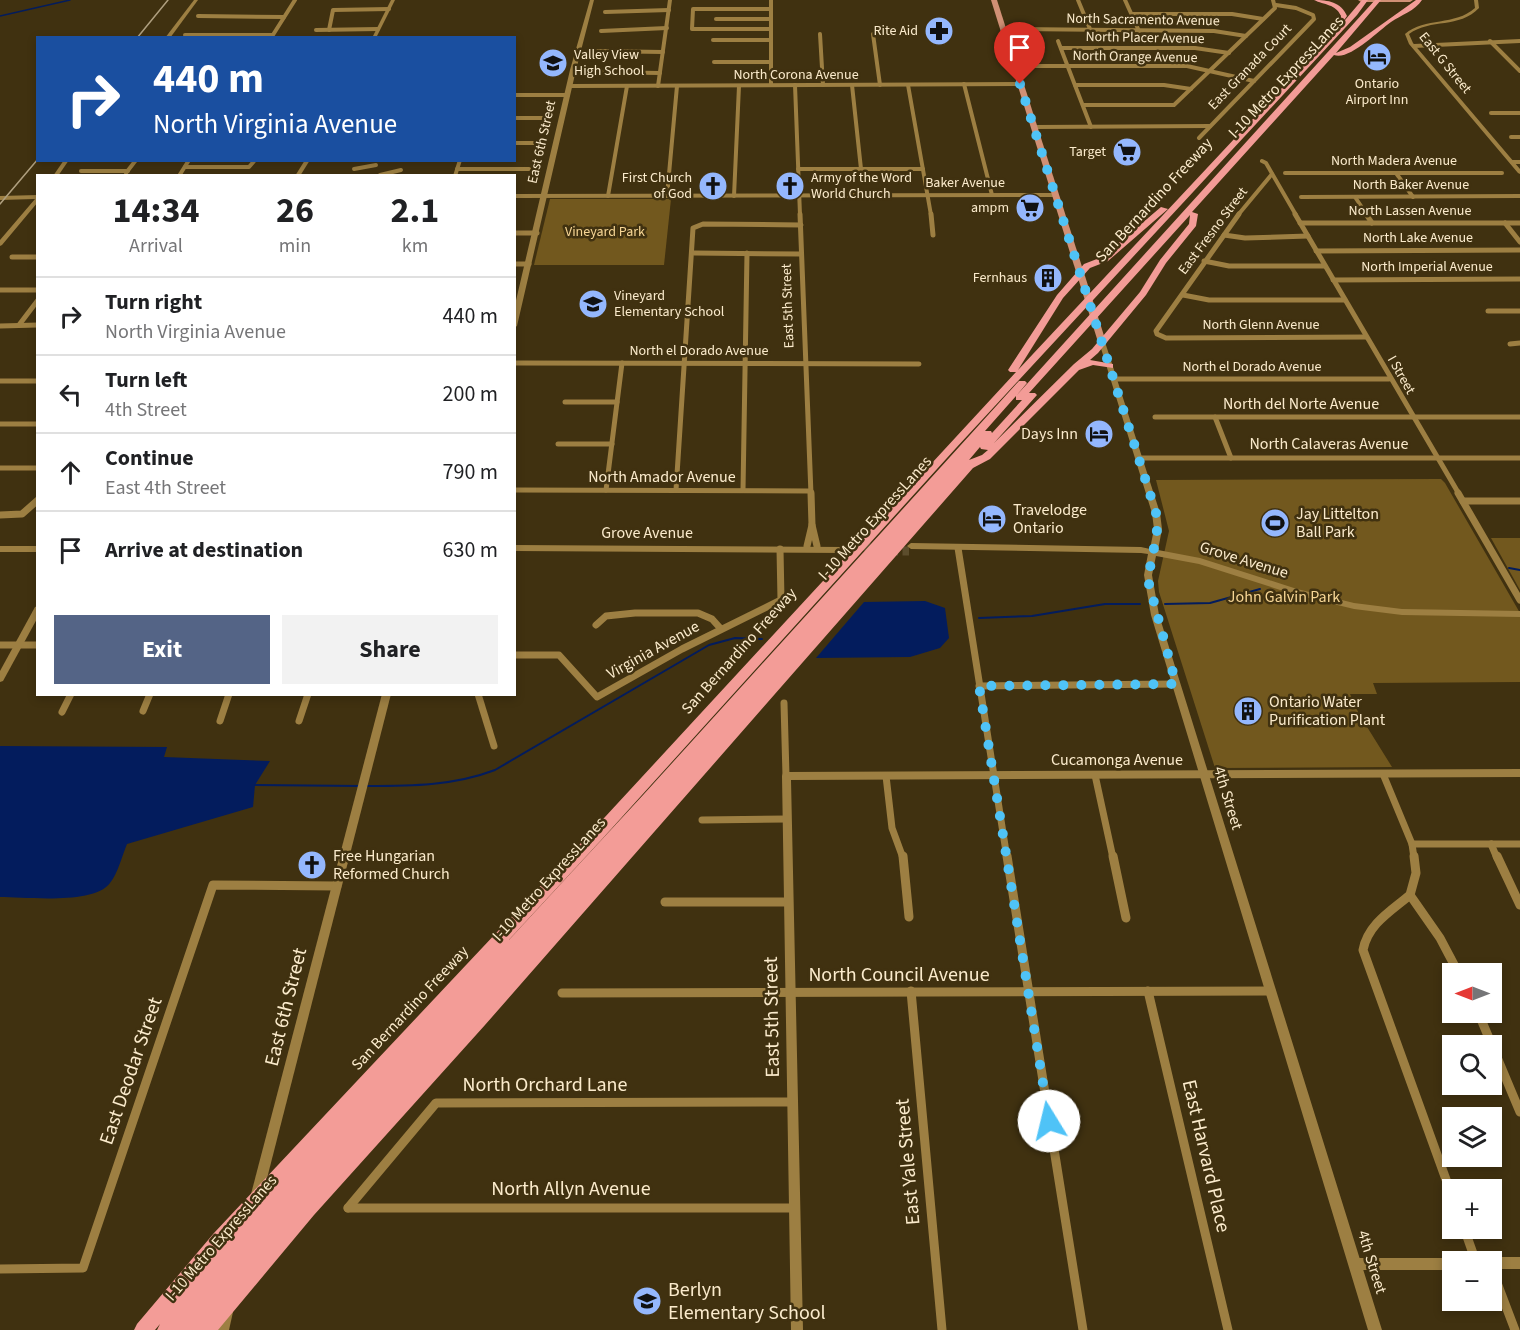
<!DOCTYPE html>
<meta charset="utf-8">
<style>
:root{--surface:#fff;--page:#f2f2f2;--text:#202124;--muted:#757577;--line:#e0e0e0;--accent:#546486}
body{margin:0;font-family:"Source Sans 3",sans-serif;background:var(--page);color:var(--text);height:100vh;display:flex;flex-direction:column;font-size:22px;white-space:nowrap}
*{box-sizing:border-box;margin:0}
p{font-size:20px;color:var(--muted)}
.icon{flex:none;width:33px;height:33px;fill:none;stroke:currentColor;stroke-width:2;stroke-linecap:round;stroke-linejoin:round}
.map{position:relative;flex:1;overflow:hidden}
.details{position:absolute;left:36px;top:174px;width:480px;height:522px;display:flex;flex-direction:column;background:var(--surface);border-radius:0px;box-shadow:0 3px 9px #0003}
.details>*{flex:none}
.guide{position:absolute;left:36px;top:36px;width:480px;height:126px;border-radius:0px;box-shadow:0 3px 9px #0003;background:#1a4fa0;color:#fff;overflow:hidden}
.needle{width:39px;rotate:270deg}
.fabs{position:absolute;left:1442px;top:963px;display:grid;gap:12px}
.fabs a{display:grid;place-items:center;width:60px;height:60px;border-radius:0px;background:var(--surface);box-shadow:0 3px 9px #0003;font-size:30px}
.pin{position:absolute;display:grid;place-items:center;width:51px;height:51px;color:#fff;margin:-62px -26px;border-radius:50% 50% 50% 0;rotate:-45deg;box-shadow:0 0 6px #0007}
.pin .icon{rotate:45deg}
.me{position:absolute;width:66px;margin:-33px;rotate:351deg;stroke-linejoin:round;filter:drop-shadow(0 0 4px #0008)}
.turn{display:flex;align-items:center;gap:21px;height:126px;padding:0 18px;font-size:27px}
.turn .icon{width:78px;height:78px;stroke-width:2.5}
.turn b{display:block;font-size:42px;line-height:51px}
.eta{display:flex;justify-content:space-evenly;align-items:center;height:102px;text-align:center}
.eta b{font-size:36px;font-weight:700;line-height:42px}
.button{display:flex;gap:12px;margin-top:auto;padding:12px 18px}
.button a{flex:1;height:69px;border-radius:0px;background:var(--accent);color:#fff;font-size:24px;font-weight:700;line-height:69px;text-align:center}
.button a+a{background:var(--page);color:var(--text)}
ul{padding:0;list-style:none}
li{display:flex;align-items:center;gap:18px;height:78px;padding:0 18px;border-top:2px solid var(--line)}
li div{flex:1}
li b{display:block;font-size:22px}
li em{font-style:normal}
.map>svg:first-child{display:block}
</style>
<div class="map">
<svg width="1520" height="1330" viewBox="0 0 1520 1330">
<rect width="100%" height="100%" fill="#403110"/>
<g fill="#72581e">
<path d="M550,199H671L664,265H534Z"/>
<path d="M1441,479L1445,483L1520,613V682L1373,683L1377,694H1350L1359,714L1392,767L1215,768L1159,592L1158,581L1169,531L1156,480Z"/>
<path d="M1491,538H1520V590Z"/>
</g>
<g fill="#031c5d">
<path d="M925,601L945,608L949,638L940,648L910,657L816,658L864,602Z"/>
<path d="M0,746L167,747L164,757L270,761L255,785L253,807L127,844C122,856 118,873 110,883C94,905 26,897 0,897Z"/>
</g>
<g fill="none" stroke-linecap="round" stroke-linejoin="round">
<path stroke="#031c5d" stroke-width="1.5" d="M0,16L70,0"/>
<g stroke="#031c5d" stroke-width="2">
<path d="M1509,568L1520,570"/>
<path d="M1165,604L1210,603L1260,589"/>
<path d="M979,618L1032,616L1105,604H1140"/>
<path d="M255,785L360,786"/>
<path d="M366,786C411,786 453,786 495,770L709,645L735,638L762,639"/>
</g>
<g stroke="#5c4d2c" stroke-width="9" stroke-dasharray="9 4.5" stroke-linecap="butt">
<path d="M848,546H882"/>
<path d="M889,551H909"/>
</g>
<g stroke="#9d7f42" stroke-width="4">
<path d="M771,0V85"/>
<path d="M1078,0L1090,29"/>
<path d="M1125,0L1139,31"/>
<path d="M771,9H693L692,29H771"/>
<path d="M605,12L669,10"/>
<path d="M1132,14H1232L1263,19"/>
<path d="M198,16L284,17"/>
<path d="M716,19H771"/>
<path d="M1003,29L1214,31L1246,36"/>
<path d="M316,30L378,29"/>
<path d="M329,30L333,10L389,9"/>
<path d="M601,31L667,28"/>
<path d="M820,34L823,85"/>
<path d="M873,34L880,85"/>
<path d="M185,35H272"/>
<path d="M271,38L295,0"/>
<path d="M713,40H771"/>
<path d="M1058,41L1091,127"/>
<path d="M1490,41L1520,71"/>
<path d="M1414,46L1520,41"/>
<path d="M1061,48H1195L1229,53"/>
<path d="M598,51L663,52"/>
<path d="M714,62H771"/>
<path d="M1015,66H1187L1254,81"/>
<path d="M592,72L660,73"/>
<path d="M964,84L992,195"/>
<path d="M795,85L800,215"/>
<path d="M852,85L861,169"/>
<path d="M908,85L931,215"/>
<path d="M1075,85H1164L1191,89"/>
<path d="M571,86L1020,84"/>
<path d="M658,86L670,0"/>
<path d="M514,95H568"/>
<path d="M1084,105H1174L1275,8L1273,0"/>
<path d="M1491,113H1520"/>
<path d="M514,118H542"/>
<path d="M1034,127L1210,126"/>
<path d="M1511,137H1520"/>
<path d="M1199,138L1314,19L1313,15L1296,8L1276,5"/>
<path d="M514,143H535"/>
<path d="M1262,161L1266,163L1296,215"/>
<path d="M1512,162H1520"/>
<path d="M185,167H249L255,160"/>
<path d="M354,169L376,165"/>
<path d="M457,169H529"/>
<path d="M798,169H923"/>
<path d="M81,171H128"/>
<path d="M126,173L136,160"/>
<path d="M1285,173H1502"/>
<path d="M1396,173L1413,197"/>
<path d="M380,175L401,170"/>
<path d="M179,176L189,160"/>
<path d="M455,176L460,160"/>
<path d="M608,196L627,86"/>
<path d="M667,196L677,86"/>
<path d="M734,196L739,86"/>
<path d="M1301,197L1520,196"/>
<path d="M1355,197L1367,215"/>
<path d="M1238,215L1272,174"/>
</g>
<g stroke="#9d7f42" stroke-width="5">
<path d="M800,214L811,494"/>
<path d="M931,214L933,235"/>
<path d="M1239,214L1156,331L1157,334L1166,338L1366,337"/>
<path d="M1295,214L1459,494"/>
<path d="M1366,214L1372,223"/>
<path d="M1300,223H1520"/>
<path d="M1505,223L1520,242"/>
<path d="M514,233H537"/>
<path d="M1224,235L1245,238L1308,236"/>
<path d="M1316,251L1520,250"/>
<path d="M694,253L801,254"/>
<path d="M12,257H38"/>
<path d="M1204,261L1229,266H1325"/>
<path d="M514,264H529"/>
<path d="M1333,280L1520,279"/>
<path d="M0,290H38"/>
<path d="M1183,295L1209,300H1345"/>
<path d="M1488,311H1520"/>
<path d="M19,325L38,300"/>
<path d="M0,326L38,325"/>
<path d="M1510,344L1520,343"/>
<path d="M514,363L919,364"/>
<path d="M1114,379H1389"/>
<path d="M0,381H38"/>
<path d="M565,402H617"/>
<path d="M1155,417H1520"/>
<path d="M1215,417L1231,458"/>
<path d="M0,424H38"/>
<path d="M558,444H612"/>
<path d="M1139,458H1520"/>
<path d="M0,468H38"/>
<path d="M514,490L810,491"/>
<path d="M606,490L622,363"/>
<path d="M676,490L693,228L703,224L801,225"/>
<path d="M743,490L747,253"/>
</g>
<g stroke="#9d7f42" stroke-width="7">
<path d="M1458,493L1520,600"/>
<path d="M1463,501H1520"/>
<path d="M0,515L22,514L38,500"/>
<path d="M812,525L817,546"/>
<path d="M807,546L812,525L811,493"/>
<path d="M958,548L1007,858"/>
<path d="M596,625L606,616L635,613H698L712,619L721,629"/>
<path d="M0,645H38"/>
<path d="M514,655H559L597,697L682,649L781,600L780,549"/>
<path d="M979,686L1176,684"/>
<path d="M478,694L494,746"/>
<path d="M784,703L786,776"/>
<path d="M143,711L150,694"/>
<path d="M62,712L71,694"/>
<path d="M220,721L229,694"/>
<path d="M299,721L308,694"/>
<path d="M1383,774L1412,844L1414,858"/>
<path d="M1095,775L1113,858"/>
<path d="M886,776L892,828L903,858"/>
<path d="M702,820L787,819"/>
<path d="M1412,844H1520"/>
<path d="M1491,844L1497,858"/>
</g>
<g stroke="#9d7f42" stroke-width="9">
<path d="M903,856L909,917"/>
<path d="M1007,856L1083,1330"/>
<path d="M1113,856L1126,918"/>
<path d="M1414,856L1416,873L1410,895L1440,938L1459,974"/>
<path d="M1497,856L1520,905"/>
<path d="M1410,895C1391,911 1368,924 1363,950L1452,1196"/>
<path d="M665,902H788"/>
<path d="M911,991L942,1330"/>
<path d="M1148,991L1228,1330"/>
<path d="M562,993L1271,991"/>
<path d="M1478,1012L1520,1112"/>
<path d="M348,1208L436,1103L791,1102"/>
<path d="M348,1208H794"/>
<path d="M1464,1228L1476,1262"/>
<path d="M1491,1267L1515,1330"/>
<path d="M0,1269L83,1268L213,885L337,886"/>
</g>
<g fill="#9d7f42" fill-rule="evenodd">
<path d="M194,0H198L170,38H165Z"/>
<path d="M391,0H395L376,38H372Z"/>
<path d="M1474,0H1478L1479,8C1459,29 1431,18 1409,34L1413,43L1520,169V174L1518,173L1409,44L1405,34C1425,17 1455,26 1475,8Z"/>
<path d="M64,160H69L58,176H53Z"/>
<path d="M305,160H310L300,176H295Z"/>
<path d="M514,194L1055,193L1058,195L1055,197L514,198Z"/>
<path d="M38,195V202L2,245L0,246V240L35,199L0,200V196Z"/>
<path d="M38,606V617L3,681L0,682V671L35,607Z"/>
<path d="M1520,769V777L791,780L803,1330H791L782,776L783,773L786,772Z"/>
<path d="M1491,1257H1520V1269H1491V1262H1486L1487,1259Z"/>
<path d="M1355,1258H1452L1457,1262H1452V1270H1355L1351,1268L1349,1264L1351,1260Z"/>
</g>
<g fill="#9d7f42" fill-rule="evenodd">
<path d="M590,0H594L576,70L517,326L514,328V309L570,70Z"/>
<path d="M1102,340L1105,342L1160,513L1162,529L1158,550L1200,558L1297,589L1354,603L1402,609L1520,611V617L1402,615L1354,609L1296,595L1199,564L1156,556L1152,575L1159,615L1382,1330H1368L1151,615L1144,575L1148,554L1141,553L911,549L907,546L911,543L1141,547L1150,549L1154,529L1152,513L1099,342Z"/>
<path d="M514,545L845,547L849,550L845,553L514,551Z"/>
<rect x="0" y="546" width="38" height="6"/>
<path d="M382,694H391L263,1194L261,1198L257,1200L253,1198L251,1194Z"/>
<path d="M226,1305L231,1307L233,1312L229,1330H215L221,1307Z"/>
</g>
<g fill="#d19075" fill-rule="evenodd">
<path d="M991,0H997L1106,342L1105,344H1102L1098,342Z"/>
<path d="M1358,0H1413L1410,2H1361Z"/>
</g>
<path fill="#f39c97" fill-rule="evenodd" d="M1314,0C1328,0 1341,2 1347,16L1340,26L1362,0H1368L1357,15L956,448L603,838L457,996L644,794L1019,381H1025L1027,383L1016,396L1375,0H1381L1336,53L1350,47L1416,0H1422C1415,11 1401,15 1391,22C1378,31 1349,61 1334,55L1192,212L1198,214L1196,226L1166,263L1146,295L1098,353L1090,360L1113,364V368L1093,365L1079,370L990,459L973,468L485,1025L314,1215L218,1330H157L160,1324L155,1330H134L137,1324L214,1233L593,830L1016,372H1010L1008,370L1057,295L1084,264L1102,257L1161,207L1168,209L1108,261L1090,268L1063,298L1018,370L1339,27L1334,26L1341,16C1336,4 1324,5 1314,0ZM1190,215L1189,224L1160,260L1140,292L1092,349L1074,364L994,443L1037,395L1035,393H1029ZM1016,396V400H1022L992,433L991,431H985ZM980,447L981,449L988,450L982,455L969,460Z"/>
<g stroke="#af9f7f" stroke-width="1.5">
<path d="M137,38L168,0"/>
<path d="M0,204L38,159"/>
</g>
</g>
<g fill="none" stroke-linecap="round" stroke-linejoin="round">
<path stroke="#4fc3f7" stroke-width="10" stroke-dasharray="0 18" d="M1020,84L1156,513C1161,537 1148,559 1149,584L1176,684L979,686L1049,1121"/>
</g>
<defs>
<g id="pharmacy-disc" transform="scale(1.5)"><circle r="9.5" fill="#94b7fd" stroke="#403110"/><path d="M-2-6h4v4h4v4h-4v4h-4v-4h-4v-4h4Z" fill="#111"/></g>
<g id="hotel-disc" transform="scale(1.5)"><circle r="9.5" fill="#94b7fd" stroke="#403110"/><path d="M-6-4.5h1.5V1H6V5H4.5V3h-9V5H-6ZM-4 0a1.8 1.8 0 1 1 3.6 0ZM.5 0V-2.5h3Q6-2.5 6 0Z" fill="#111"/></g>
<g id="school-disc" transform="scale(1.5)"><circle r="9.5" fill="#94b7fd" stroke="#403110"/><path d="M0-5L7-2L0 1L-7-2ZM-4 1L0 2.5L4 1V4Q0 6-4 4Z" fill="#111"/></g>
<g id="supermarket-disc" transform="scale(1.5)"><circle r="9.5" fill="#94b7fd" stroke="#403110"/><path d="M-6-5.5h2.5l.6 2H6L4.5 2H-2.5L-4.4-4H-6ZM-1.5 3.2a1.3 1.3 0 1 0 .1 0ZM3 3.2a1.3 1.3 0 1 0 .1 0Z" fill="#111"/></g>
<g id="church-disc" transform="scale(1.5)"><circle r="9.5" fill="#94b7fd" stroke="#403110"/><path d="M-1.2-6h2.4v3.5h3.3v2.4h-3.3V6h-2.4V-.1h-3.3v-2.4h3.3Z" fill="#111"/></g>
<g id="building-disc" transform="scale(1.5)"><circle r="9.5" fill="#94b7fd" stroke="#403110"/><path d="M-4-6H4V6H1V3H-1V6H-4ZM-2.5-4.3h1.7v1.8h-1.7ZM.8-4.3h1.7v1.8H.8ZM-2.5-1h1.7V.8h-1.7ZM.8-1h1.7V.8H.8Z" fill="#111"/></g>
<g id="stadium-disc" transform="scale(1.5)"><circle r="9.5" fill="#94b7fd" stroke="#403110"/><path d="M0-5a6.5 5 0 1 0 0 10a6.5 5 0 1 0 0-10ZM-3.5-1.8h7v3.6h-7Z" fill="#111"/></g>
</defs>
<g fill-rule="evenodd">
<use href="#pharmacy-disc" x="939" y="31"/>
<use href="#hotel-disc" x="1377" y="57"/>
<use href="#school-disc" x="553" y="63"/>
<use href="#supermarket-disc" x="1127" y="152"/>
<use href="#church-disc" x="713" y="186"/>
<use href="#church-disc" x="790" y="186"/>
<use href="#supermarket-disc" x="1030" y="208"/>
<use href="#building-disc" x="1048" y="278"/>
<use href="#school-disc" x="593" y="304"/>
<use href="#hotel-disc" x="1099" y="434"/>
<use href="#hotel-disc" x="992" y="519"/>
<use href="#stadium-disc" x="1275" y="523"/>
<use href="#building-disc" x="1248" y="711"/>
<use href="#church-disc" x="312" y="865"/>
<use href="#school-disc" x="647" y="1301"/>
</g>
<g text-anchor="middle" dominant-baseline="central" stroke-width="5" stroke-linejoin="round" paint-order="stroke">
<g font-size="14" fill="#fbebcc" stroke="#403110">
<text transform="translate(1143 20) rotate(1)">North Sacramento Avenue</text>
<text transform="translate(1145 38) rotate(1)">North Placer Avenue</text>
<text transform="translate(1135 57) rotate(1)">North Orange Avenue</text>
<text transform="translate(1445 63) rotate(51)">East G Street</text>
<text transform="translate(1250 67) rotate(-46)">East Granada Court</text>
<text x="796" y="75">North Corona Avenue</text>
<text transform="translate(542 142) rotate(-77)">East 6th Street</text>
<text x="1394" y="161">North Madera Avenue</text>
<text x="965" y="183">Baker Avenue</text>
<text x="1411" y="185">North Baker Avenue</text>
<text x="1410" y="211">North Lassen Avenue</text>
<text transform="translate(1213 231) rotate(-53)">East Fresno Street</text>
<text x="1418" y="238">North Lake Avenue</text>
<text x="1427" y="267">North Imperial Avenue</text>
<text transform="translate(788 306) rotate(-92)">East 5th Street</text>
<text x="1261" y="325">North Glenn Avenue</text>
<text x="699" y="351">North el Dorado Avenue</text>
<text x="1252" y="367">North el Dorado Avenue</text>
<text transform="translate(1401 375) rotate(60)">I Street</text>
</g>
<g font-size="14" fill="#fbebcc" stroke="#403110" text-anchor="end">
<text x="918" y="31">Rite Aid</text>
<text x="574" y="55" text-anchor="start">Valley View<tspan x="574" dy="16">High School</tspan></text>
<text x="1377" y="84" text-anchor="middle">Ontario<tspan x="1377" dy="16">Airport Inn</tspan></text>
<text x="1106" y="152">Target</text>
<text x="692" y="178">First Church<tspan x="692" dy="16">of God</tspan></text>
<text x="811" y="178" text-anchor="start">Army of the Word<tspan x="811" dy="16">World Church</tspan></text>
<text x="1009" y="208">ampm</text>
<text x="1027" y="278">Fernhaus</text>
<text x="614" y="296" text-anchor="start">Vineyard<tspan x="614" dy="16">Elementary School</tspan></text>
</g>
<g font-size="14" fill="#f7d695" stroke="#403110">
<text x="605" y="232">Vineyard Park</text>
</g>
<g font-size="16" fill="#fbebcc" stroke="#403110">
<text transform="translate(1286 77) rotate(-47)">I-10 Metro ExpressLanes</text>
<text transform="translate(1154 200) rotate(-47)">San Bernardino Freeway</text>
<text x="1301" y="404">North del Norte Avenue</text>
<text x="1329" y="444">North Calaveras Avenue</text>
<text x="662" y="477">North Amador Avenue</text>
<text transform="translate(875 518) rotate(-48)">I-10 Metro ExpressLanes</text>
<text x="647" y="533">Grove Avenue</text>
<text transform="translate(1244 560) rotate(17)">Grove Avenue</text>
<text transform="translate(653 650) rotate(-29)">Virginia Avenue</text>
<text transform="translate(739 651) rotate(-48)">San Bernardino Freeway</text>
<text x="1117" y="760">Cucamonga Avenue</text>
<text transform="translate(1228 798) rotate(73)">4th Street</text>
<text transform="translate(549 879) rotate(-48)">I-10 Metro ExpressLanes</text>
<text transform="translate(410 1008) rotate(-47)">San Bernardino Freeway</text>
<text transform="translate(221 1238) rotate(-49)">I-10 Metro ExpressLanes</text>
<text transform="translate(1372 1262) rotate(73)">4th Street</text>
</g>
<g font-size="16" fill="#fbebcc" stroke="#403110" text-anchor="start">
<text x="1078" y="434" text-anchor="end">Days Inn</text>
<text x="1013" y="510">Travelodge<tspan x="1013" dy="18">Ontario</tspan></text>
<text x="1296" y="514">Jay Littelton<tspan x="1296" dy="18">Ball Park</tspan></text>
<text x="1269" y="702">Ontario Water<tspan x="1269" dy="18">Purification Plant</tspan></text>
<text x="333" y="856">Free Hungarian<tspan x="333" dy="18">Reformed Church</tspan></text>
</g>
<g font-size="16" fill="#f7d695" stroke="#403110">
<text x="1284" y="597">John Galvin Park</text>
</g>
<g font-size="20" fill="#fbebcc" stroke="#403110">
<text x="899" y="975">North Council Avenue</text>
<text transform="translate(286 1007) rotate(-76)">East 6th Street</text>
<text transform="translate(772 1017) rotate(-91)">East 5th Street</text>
<text transform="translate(131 1071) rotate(-71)">East Deodar Street</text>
<text x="545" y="1085">North Orchard Lane</text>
<text transform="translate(1206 1156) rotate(77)">East Harvard Place</text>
<text transform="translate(908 1162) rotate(-95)">East Yale Street</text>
<text x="571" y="1189">North Allyn Avenue</text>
</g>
<g font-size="20" fill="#fbebcc" stroke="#403110" text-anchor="start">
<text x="668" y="1290">Berlyn<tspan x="668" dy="23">Elementary School</tspan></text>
</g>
</g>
</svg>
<div class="fabs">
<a><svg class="needle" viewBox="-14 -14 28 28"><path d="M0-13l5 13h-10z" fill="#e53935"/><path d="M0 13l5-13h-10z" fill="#757577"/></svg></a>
<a><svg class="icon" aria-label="search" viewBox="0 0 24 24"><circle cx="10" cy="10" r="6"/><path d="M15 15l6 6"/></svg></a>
<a><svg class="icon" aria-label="layers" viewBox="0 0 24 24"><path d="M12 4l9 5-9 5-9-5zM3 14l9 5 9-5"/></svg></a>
<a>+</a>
<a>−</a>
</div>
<div class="pin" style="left:1020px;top:84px;background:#d93025"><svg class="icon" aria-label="arrive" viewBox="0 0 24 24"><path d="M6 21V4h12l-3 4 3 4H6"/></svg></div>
<svg class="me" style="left:1049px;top:1121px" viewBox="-20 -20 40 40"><circle r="19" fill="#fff"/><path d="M0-13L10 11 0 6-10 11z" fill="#4fc3f7"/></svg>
<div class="guide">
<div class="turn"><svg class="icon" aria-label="right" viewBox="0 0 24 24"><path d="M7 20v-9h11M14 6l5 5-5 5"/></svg><div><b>440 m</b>North Virginia Avenue</div></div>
</div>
<section class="details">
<div class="eta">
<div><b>14:34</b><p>Arrival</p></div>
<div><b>26</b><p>min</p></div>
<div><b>2.1</b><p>km</p></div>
</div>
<ul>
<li><svg class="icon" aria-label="right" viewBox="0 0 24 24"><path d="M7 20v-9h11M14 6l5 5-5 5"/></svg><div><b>Turn right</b><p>North Virginia Avenue</p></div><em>440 m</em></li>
<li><svg class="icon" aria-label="left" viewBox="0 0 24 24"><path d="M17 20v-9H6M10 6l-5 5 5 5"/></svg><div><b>Turn left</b><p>4th Street</p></div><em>200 m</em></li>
<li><svg class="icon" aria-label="ahead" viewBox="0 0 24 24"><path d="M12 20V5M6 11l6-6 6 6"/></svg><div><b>Continue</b><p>East 4th Street</p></div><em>790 m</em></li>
<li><svg class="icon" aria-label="arrive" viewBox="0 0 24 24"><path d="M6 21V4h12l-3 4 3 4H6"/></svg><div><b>Arrive at destination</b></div><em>630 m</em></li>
</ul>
<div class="button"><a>Exit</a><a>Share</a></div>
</section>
</div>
